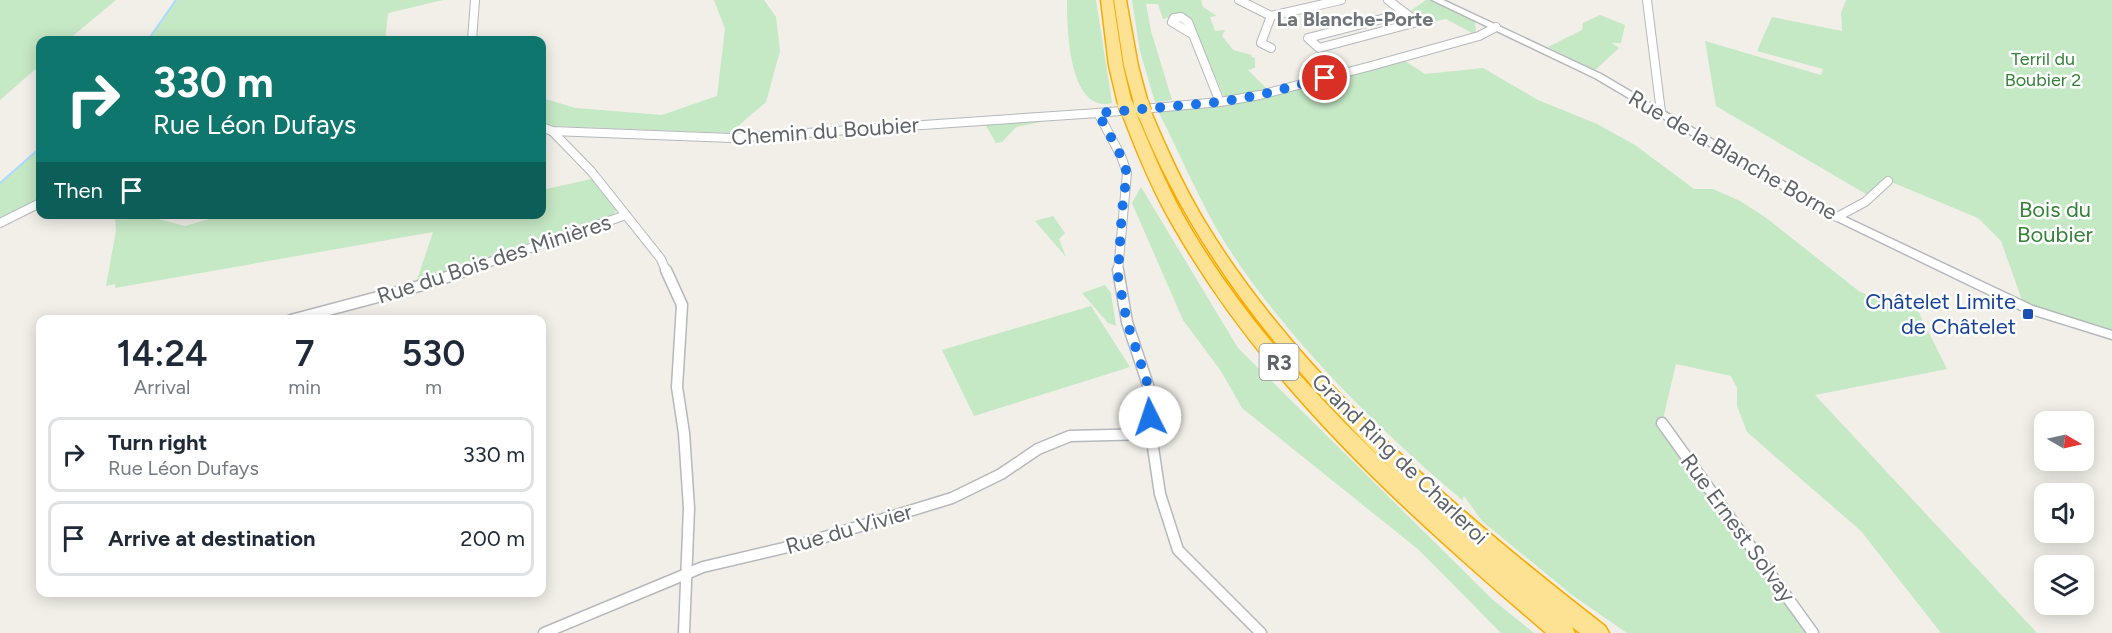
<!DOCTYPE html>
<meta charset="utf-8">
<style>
:root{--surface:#fff;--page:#f2f2f3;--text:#1f2937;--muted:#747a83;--line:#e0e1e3}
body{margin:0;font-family:Figtree,sans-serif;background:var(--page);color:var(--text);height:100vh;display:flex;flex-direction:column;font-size:22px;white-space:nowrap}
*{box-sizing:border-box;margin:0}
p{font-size:20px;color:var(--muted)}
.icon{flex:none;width:33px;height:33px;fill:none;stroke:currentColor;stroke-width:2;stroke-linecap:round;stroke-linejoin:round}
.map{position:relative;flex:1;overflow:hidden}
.panel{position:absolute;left:36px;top:315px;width:510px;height:282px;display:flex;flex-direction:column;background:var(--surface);border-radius:12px;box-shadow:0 3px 15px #0003}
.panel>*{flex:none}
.hud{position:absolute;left:36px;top:36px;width:510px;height:183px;border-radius:12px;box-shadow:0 3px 15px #0003;background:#0f766e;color:#fff;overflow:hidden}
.needle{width:39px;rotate:99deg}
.controls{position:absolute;left:2034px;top:411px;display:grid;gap:12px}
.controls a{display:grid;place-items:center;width:60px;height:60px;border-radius:12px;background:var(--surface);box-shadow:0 3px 15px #0003;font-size:30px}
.pin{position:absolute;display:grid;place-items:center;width:51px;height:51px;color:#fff;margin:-26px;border:3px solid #fff;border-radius:50%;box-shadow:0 2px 6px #0007}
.me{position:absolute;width:66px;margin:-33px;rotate:356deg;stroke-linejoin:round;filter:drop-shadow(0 0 4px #0008)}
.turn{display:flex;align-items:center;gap:21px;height:126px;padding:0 18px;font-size:27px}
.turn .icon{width:78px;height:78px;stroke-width:2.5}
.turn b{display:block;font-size:42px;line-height:51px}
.then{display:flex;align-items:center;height:57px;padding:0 18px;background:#0003;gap:12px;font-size:22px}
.eta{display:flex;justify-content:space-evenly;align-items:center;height:102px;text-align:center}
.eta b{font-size:36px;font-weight:600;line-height:42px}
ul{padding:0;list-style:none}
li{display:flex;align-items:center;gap:18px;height:75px;margin:0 12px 9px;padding:0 6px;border:3px solid var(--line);border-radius:12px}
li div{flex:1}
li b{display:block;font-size:22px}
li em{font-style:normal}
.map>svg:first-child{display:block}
</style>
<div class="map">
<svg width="2112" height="633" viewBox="0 0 2112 633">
<rect width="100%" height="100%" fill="#f1efe8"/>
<g fill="#c5e8c5">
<path d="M0,0H116L68,40H40V65L0,100Z"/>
<path d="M177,0H443L388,13L385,40H148Z"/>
<path d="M714,0H764L776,17L780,51L766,102L730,133L554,126L542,122V98L576,108L662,115L717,96L725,29Z"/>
<path d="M1067,0H1096L1112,103C1068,114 1067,27 1067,0Z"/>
<path d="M1132,0H1201L1203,7L1217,16L1210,17L1215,31L1225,30L1222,36L1233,50L1252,55L1251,57L1255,58V68L1248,70L1266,88L1262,93L1224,97L1191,21L1173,16L1163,19L1158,4H1146L1151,31L1172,100L1155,102L1140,51Z"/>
<path d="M1426,0H1432L1475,21L1476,32L1474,34L1446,19L1424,23L1409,12Z"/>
<path d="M1846,0H2112V331L2023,303L2001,241L1978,218L1889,181L1871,197L1716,106L1705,41L1821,75L1823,69L1757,51L1772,17L1842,31L1841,13Z"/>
<path d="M1600,15L1625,25L1621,43H1612L1619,48L1595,70L1548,47L1582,30L1583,23Z"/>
<path d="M1405,61L1425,74L1483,68L1538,100L1597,124L1635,145L1694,189H1713L1740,201L1765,217L1860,292L1892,305L1918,311L1947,369L1815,395L2037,633H1941L1861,531L1747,432L1737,406V388L1731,376L1676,364L1662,423L1656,422L1738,536L1813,633H1627L1572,595L1482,521L1464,496L1462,500C1377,428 1290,342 1229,249C1201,206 1182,157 1158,111L1263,98Z"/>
<path d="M1050,118V120L1016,127L1002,142L996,143L984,122Z"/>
<path d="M40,148V201L0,220V184Z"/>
<path d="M591,179L616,210L613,217L415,286L433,232L115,288V284L106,286L116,231L115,215H155L158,219L185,226L227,214H542V190Z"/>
<path d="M1141,187L1238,348L1493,600L1534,633H1501L1419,550L1242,408L1221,371L1183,320L1132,203Z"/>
<path d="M1053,216L1065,233L1059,239L1066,257L1035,221Z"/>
<path d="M1105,285L1111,293L1116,326L1108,323L1082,293Z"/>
<path d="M1091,306L1130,367L974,416L942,350Z"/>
</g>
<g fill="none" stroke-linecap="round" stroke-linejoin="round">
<g stroke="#aadaff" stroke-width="2">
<path d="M148,40L176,0"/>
<path d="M0,183L40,148"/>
</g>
<g stroke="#b5b8bc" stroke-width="10">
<g id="minor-far1">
<path d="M1239,0L1271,16"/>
<path d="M1388,0L1405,13"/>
<path d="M1647,0L1661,112"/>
<path d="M1405,13L1417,22L1319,48L1308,38Z"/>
<path d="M1271,16L1341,0"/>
<path d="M1271,16L1261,43L1271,48"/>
<path d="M1192,34L1172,22L1174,18L1181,17L1188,22L1220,102"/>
<path d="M472,40L475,0"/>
<path d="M1098,113L1121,156L1127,173L1118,271"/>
<path d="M542,127L552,131L731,138L1098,113L1220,102L1260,95L1371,66L1479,36L1496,27"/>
<path d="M552,131L591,171L661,259L666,271"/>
<path d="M1837,217L1865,202L1888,181"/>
<path d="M0,223L40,203"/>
<path d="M464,271L626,215"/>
</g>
</g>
<g stroke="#b5b8bc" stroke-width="13">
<g id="minor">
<path d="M666,270L682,305L677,387L684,433L689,508L684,633"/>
<path d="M1118,270L1127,322L1148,385L1151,434L1160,494L1178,550L1261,633"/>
<path d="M291,320L423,285L468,270"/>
<path d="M1662,423L1813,633"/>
<path d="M544,633L703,567L805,543L952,498L1001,474L1038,449L1070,436L1151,434"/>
</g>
</g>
<g stroke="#b5b8bc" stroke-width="3">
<path id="tertiary" d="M1432,0H1443L1601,74L1841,215L2033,306L2112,331V339L2025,312L1833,219L1595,78Z"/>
</g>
<g stroke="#f9ab00" stroke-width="3">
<g id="motorway">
<path d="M1101,0H1113L1123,66L1132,104L1130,107L1125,108L1118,104L1109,66Z"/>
<path d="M1114,0H1126L1138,66L1148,103L1146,106L1141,107L1134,103L1124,66Z"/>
<path d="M1144,108L1151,112C1167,150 1184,187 1205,222C1300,379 1462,515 1605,626L1609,633H1580L1572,627L1575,633H1546C1407,514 1267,389 1175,229C1153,192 1137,153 1122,113L1124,110H1134L1136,113C1153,153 1169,192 1191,229C1245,320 1318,399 1394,471C1286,365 1193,254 1137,112Z"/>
</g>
</g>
<use href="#minor-far1" stroke="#fff" stroke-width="8"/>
<use href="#minor" stroke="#fff" stroke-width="10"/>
<use href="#tertiary" fill="#fff" fill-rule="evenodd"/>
<use href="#motorway" fill="#fde293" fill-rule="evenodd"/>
<g stroke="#f9ab00" stroke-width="17" stroke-linecap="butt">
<g id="motorway-bridge">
<path d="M1141,103L1144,112"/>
<path d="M1125,104L1129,113"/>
</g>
</g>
<use href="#motorway-bridge" stroke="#fde293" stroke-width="15"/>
</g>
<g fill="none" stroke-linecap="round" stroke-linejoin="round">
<path stroke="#1a73e8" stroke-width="10" stroke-dasharray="0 18" d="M1150,417L1148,385L1127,322L1118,276L1122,210L1127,173L1121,156L1098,113L1220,102L1260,95L1325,78"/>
</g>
<rect fill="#1a4fb4" stroke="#fff" stroke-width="2" x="2022" y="308" width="12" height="12" rx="3"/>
<g text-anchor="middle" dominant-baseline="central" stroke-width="5" stroke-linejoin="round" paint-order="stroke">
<g font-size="18" fill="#348238" stroke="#fff">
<text x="2043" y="59">Terril du<tspan x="2043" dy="21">Boubier 2</tspan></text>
</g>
<g font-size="20" font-weight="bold" fill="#70757a" stroke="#fff">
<text x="1355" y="19">La Blanche-Porte</text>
</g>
<rect fill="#fff" stroke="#8f9295" stroke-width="1.5" x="1259.5" y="344" width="39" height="36" rx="4.5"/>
<g font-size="21" font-weight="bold" fill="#5f6368">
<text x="1279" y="362">R3</text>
</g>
<g font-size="22" fill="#5f6368" stroke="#fff">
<text transform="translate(825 131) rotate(-4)">Chemin du Boubier</text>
<text transform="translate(1733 155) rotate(30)">Rue de la Blanche Borne</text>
<text transform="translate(494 259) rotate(-18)">Rue du Bois des Minières</text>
<text transform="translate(1400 459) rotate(44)">Grand Ring de Charleroi</text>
<text transform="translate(1738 528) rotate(54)">Rue Ernest Solvay</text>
<text transform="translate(849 529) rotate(-16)">Rue du Vivier</text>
</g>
<g font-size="22" fill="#348238" stroke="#fff">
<text x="2055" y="209">Bois du<tspan x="2055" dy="25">Boubier</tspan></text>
</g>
<g font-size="22" fill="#164399" stroke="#fff" text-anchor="end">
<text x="2016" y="301">Châtelet Limite<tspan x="2016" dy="25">de Châtelet</tspan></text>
</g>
</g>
</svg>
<div class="controls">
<a><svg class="needle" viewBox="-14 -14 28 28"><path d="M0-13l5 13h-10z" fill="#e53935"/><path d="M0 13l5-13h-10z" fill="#747a83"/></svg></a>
<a><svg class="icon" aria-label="sound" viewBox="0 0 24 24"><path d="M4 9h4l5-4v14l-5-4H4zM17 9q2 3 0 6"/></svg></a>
<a><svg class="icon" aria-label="layers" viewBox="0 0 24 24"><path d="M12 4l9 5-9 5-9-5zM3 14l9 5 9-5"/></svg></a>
</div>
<div class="pin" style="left:1325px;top:78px;background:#d93025"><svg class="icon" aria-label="arrive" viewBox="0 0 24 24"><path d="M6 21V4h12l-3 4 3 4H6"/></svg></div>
<svg class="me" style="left:1150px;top:417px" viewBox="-20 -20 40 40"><circle r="19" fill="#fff"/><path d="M0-13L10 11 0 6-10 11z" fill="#1a73e8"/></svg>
<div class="hud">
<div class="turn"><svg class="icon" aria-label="right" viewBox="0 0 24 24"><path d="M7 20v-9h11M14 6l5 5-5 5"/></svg><div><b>330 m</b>Rue Léon Dufays</div></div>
<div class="then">Then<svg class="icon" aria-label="arrive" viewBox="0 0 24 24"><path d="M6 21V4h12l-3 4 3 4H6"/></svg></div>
</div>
<section class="panel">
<div class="eta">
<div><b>14:24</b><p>Arrival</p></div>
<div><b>7</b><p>min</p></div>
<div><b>530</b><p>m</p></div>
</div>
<ul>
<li><svg class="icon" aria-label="right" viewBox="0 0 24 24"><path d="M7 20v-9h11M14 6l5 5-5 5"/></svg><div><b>Turn right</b><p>Rue Léon Dufays</p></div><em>330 m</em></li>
<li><svg class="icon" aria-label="arrive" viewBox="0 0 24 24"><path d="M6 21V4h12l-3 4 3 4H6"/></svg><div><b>Arrive at destination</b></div><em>200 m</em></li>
</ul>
</section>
</div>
